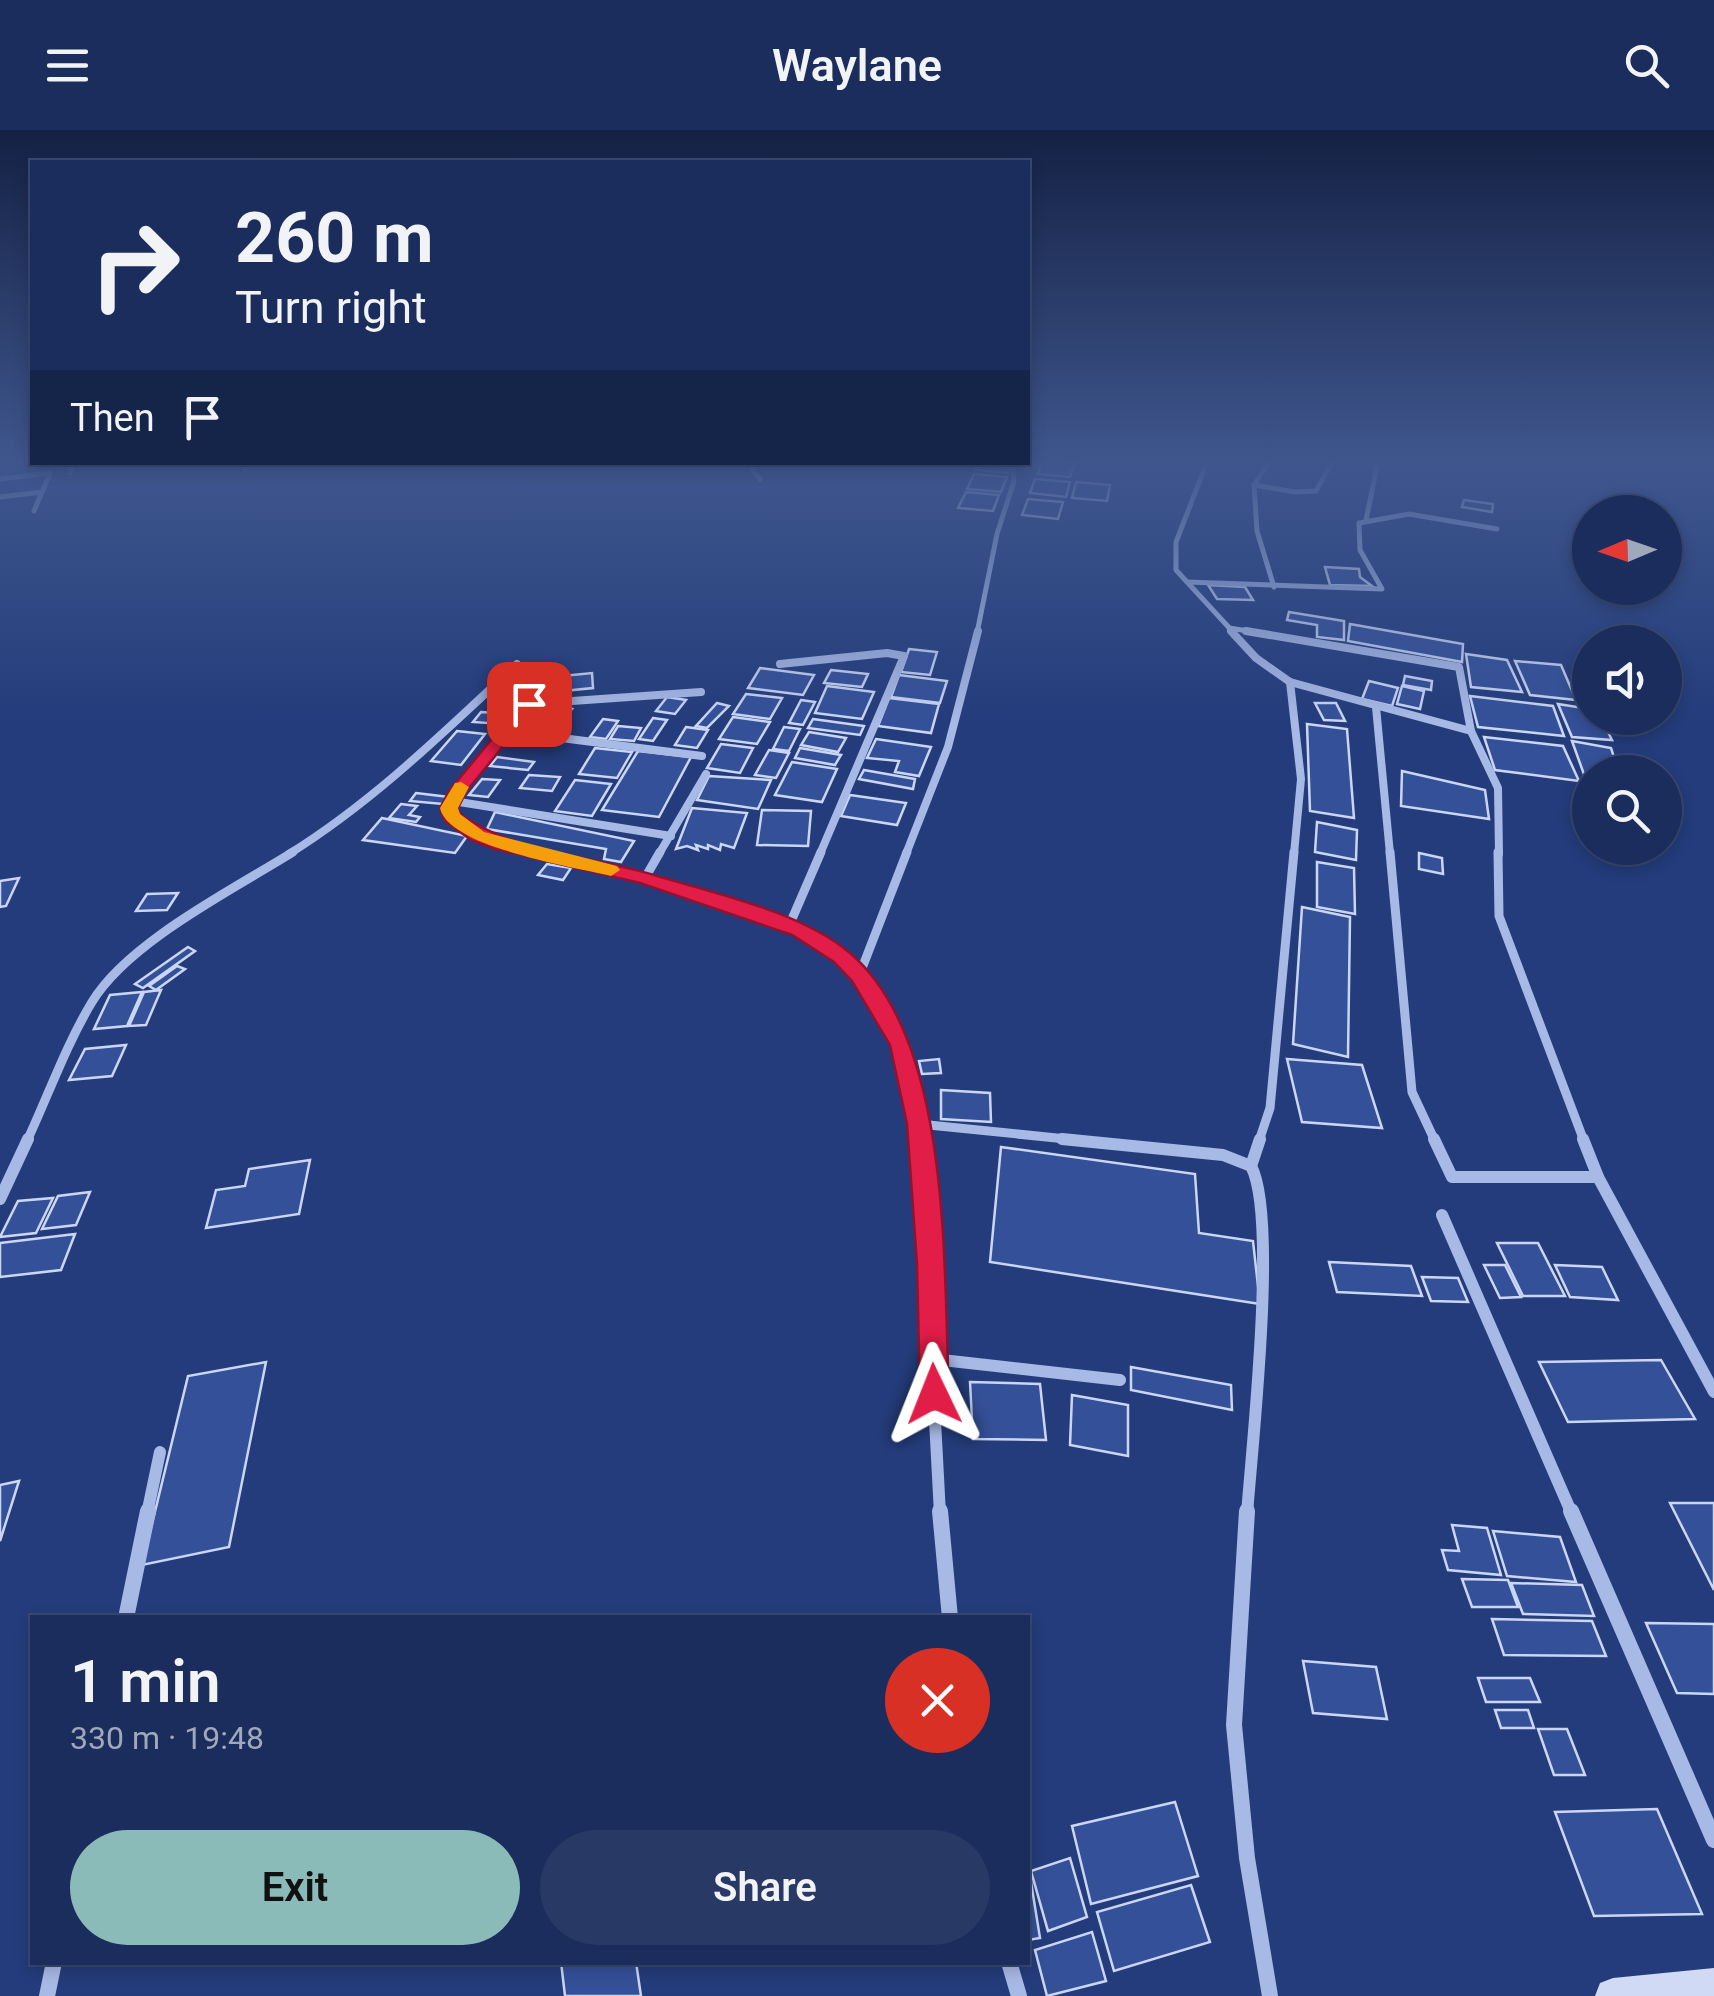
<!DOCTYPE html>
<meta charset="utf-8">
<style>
:root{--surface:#1b2d5c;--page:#283965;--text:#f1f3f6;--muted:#a0a8bb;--line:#394972;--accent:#8bbbb9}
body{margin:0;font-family:Roboto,sans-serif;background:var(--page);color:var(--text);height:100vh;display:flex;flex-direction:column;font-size:38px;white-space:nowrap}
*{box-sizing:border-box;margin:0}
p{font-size:32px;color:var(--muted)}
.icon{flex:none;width:55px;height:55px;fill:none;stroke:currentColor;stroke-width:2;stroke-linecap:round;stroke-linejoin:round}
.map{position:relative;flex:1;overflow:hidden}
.drawer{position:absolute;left:30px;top:1485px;width:1000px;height:350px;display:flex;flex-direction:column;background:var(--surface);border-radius:0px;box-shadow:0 5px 15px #0003,0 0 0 2px var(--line)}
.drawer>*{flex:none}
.top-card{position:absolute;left:30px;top:30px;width:1000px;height:305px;border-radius:0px;box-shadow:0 5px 15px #0003,0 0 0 2px var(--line);background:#1b2d5c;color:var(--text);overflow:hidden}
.needle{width:65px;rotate:268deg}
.controls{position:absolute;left:1572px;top:365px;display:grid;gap:20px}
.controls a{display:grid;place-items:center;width:110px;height:110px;border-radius:50%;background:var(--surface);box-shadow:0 5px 15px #0003,0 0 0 2px var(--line);font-size:50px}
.pin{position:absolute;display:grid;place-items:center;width:85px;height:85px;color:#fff;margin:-42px;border-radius:20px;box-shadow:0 5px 15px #0006}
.me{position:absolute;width:110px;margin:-55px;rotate:358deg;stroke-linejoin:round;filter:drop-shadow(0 0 8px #0008)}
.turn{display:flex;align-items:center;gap:35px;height:210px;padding:0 40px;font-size:45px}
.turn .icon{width:130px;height:130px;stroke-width:2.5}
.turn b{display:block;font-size:70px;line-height:85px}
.then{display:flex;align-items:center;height:95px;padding:0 40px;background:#0003;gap:20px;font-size:38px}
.round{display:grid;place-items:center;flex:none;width:105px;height:105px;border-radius:52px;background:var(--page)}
.head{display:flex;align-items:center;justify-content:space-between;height:170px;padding:0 40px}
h1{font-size:60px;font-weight:600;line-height:75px}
.button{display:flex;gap:20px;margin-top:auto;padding:20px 40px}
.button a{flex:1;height:115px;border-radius:60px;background:var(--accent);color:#111;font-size:40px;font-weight:600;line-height:115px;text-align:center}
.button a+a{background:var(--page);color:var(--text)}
header{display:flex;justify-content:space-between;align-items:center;height:130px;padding:0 40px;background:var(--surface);font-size:45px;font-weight:600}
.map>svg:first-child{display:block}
</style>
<header><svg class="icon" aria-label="menu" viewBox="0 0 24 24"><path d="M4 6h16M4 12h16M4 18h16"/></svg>Waylane<svg class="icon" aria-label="search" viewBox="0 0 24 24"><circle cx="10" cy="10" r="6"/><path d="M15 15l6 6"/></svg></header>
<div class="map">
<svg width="1714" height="1866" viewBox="0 0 1714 1866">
<rect width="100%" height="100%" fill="#243c7b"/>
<g fill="#345098" stroke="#cad6f4" stroke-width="2.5">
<path d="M979,332H1013L1008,343L976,340Z"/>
<path d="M1043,332H1067L1075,333L1070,347L1038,344Z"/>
<path d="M974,344L1007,347L1001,362L967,359Z"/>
<path d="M1035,349L1070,352L1066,367L1030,363Z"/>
<path d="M1076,352L1110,355L1107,371L1072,368Z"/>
<path d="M966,362L999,365L993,381L958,378Z"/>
<path d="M1028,369L1063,372L1058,389L1022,385Z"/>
<path d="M1464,370L1493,374L1492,382L1462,377Z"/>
<path d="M1325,437L1359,439L1360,447L1372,456L1330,455Z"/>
<path d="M1208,455L1245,457L1253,470L1217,469Z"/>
<path d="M1289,482L1344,491V510L1317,507V495L1287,490Z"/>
<path d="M1350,494L1463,514L1462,532L1348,511Z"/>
<path d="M909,519L937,522L930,545L901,542Z"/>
<path d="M1466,524L1507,530L1522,562L1471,557Z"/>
<path d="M1515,531L1561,535L1576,570L1530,565Z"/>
<path d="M760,538L814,545L803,565L748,558Z"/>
<path d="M831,540L868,544L862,557L824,553Z"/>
<path d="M592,543L593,558L531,564L532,549Z"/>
<path d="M899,545L947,551L940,573L891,567Z"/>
<path d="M1405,546L1432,551L1431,560L1403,555Z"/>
<path d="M1369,551L1398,558L1392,576L1362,569Z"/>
<path d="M827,556L874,562L862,589L815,583Z"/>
<path d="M1402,556L1424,561L1420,579L1397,574Z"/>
<path d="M746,564L782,568L770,589L733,584Z"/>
<path d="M1470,566L1553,576L1564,606L1478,597Z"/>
<path d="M667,567L686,570L675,584L656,581Z"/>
<path d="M889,568L939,574L931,603L878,596Z"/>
<path d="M801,570L815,572L803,595L789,593Z"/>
<path d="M717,573L729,576L707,598L696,596Z"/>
<path d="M1315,573H1336L1345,591L1324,590Z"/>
<path d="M1558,574L1590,579V588H1601L1612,610L1572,607Z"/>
<path d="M559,577L572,579L556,599L542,598Z"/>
<path d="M481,582L510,584L502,594L473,592Z"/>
<path d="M733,587L770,592L757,614L719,609Z"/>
<path d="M653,588L667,590L653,611L639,609Z"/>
<path d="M603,589L618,591L606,609L590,607Z"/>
<path d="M813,589L864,596L860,605L808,598Z"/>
<path d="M1307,594L1347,599L1354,688L1310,681Z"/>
<path d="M618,596L641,598L634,611L610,609Z"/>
<path d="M686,597L708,600L697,618L675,615Z"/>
<path d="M784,597L800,599L789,621L773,619Z"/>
<path d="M457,601L485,604L461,635L431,631Z"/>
<path d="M809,602L846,608L838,622L801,615Z"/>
<path d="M1484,607L1563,616L1579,651L1495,640Z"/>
<path d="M876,609L931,617L919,646L895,642L899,631L867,628Z"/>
<path d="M1572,611L1611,618L1619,642H1590V650H1586Z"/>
<path d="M721,614L753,618L740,643L707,638Z"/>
<path d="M595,618L632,622L617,648L579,644Z"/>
<path d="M800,618L841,625L835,635L795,628Z"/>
<path d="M769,620L789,623L776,648L755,645Z"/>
<path d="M638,621L691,627L659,687L602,680Z"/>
<path d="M497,627L534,632L528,640L490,636Z"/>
<path d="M792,632L837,639L822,672L775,665Z"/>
<path d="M864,640L915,649L913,659L859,649Z"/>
<path d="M1402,641L1485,660L1489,689L1401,676Z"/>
<path d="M529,645L560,647L552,661L520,658Z"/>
<path d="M709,646L771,650L758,679L697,670Z"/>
<path d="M482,649L500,650L488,667L469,665Z"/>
<path d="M575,650L611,654L592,686L555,681Z"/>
<path d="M416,663L449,667L443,674L410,671Z"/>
<path d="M850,665L906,673L897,695L841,686Z"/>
<path d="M401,674L417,676L409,685L420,687L416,692L389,688Z"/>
<path d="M692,678L747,683L734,718L721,714L720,720L708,715V719L696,715L698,720L687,716L676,719Z"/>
<path d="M762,680L811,681L808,716L757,715Z"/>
<path d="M495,682L634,711L621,732L604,729L606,719L487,699Z"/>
<path d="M382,688L467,706L455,723L363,710Z"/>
<path d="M1317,692L1357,700L1356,730L1315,722Z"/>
<path d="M1419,723L1442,728L1443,744L1419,739Z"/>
<path d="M1317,732L1354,738L1355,784L1317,777Z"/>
<path d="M547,734L571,738L563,750L538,745Z"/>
<path d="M19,748L6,776L0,777V751Z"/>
<path d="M178,763L167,780L136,781L147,764Z"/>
<path d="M1302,777L1350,787L1348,927L1293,914Z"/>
<path d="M188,817L195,821L143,858L135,854Z"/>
<path d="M177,836L185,839L156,860L149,856Z"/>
<path d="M161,860L146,895L129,896L144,862Z"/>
<path d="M142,862L127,896L94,899L110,865Z"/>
<path d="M126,915L112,946L69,950L85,919Z"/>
<path d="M939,929L941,943L922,944L919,931Z"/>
<path d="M1287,929L1362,935L1382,998L1302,992Z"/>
<path d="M941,960L990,963L991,992L941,989Z"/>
<path d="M1001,1017L1195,1044L1199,1103L1253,1111L1260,1174L990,1132Z"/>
<path d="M310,1030L299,1084L206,1098L216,1060L245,1056L249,1039Z"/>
<path d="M90,1062L76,1095L42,1099L58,1066Z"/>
<path d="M53,1068L36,1103L0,1107L18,1071Z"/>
<path d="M75,1104L61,1140L0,1147V1113Z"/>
<path d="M1497,1113H1538L1565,1166H1523Z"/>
<path d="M1329,1132L1411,1136L1422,1166L1337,1162Z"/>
<path d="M1484,1135H1505L1521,1167L1500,1168Z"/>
<path d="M1555,1135L1602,1137L1618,1170L1570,1167Z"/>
<path d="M1422,1147L1458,1148L1468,1172L1431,1171Z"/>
<path d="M1661,1230L1695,1289L1568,1292L1539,1232Z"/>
<path d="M266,1232L229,1417L142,1435L188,1246Z"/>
<path d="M1131,1237L1231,1255L1232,1280L1131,1260Z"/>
<path d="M970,1252L1040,1254L1046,1310L973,1309Z"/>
<path d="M1072,1265L1128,1275V1326L1070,1315Z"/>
<path d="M19,1351L0,1411V1355Z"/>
<path d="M1670,1373H1714V1460Z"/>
<path d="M1452,1395L1487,1398L1501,1445L1448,1440L1442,1420L1459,1421Z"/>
<path d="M1493,1401L1560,1407L1576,1452L1507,1446Z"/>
<path d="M1462,1449L1508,1450L1518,1477H1472Z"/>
<path d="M1511,1453L1582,1455L1594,1486L1523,1484Z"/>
<path d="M1492,1489L1592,1491L1606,1526L1504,1525Z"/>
<path d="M1646,1493L1714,1494V1564L1677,1563Z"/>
<path d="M1303,1531L1376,1537L1387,1589L1313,1583Z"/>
<path d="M1478,1548H1530L1540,1572H1486Z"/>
<path d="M1495,1580H1528L1534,1598H1501Z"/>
<path d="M1538,1599H1567L1585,1645H1554Z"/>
<path d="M1175,1672L1198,1746L1091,1774L1072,1696Z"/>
<path d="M1657,1679L1702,1784L1594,1786L1555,1682Z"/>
<path d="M1070,1728L1087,1787L1048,1801L1031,1741Z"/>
<path d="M1031,1752L1040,1808L1028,1810V1753Z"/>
<path d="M1191,1755L1210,1812L1114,1841L1097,1782Z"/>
<path d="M1092,1802L1106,1851L1047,1866L1035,1820Z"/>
<path d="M561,1832H636L641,1866H565Z"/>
</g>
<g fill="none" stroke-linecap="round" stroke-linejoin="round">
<g stroke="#a7b9e5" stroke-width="5">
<path d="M747,332L760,349"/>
<path d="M1207,332L1176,412V440L1234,503"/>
<path d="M1269,332L1254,355L1257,401L1274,457"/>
<path d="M245,339L247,332"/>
<path d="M70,343L74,332"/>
<path d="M0,349L50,343L34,381"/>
<path d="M1254,355L1295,362L1316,361L1332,332"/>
<path d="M0,367L42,362"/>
<path d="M1366,390L1378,332"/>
<path d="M1187,452L1382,459L1360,420L1359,393L1409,384L1497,399"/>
<path d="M1229,498L1261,503"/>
<path d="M977,503L997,404L1014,351L1012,332"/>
</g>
<g stroke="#a7b9e5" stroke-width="8">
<path d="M1231,501L1256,528L1290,552L1471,601L1498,658L1499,724"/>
<path d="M1246,501L1459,537L1471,601"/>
<path d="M780,534L887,523L904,526L820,724"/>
<path d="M1290,552L1301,649L1294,724"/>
<path d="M1376,577L1390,724"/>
<path d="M507,601L702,626"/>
<path d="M453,671L671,706"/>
<path d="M289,724C374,671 444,602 517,534"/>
<path d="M538,724C508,716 463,708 449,677L472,641L529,574L701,562"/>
<path d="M659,724L706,644"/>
<path d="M906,724L948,617L978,501"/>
</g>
<g stroke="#a7b9e5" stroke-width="9">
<path d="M529,722L645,748"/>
<path d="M660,722L645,748C806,795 903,822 921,1011"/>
<path d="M1390,722L1412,962L1435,1011"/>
<path d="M1498,722L1499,786L1584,1011"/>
<path d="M789,796L821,722"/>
<path d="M859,846L907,722"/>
<path d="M919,994L1086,1011"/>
<path d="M27,1011C48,966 66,915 92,872C128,812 234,759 293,722"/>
<path d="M1259,1011L1270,978L1294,722"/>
</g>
<g stroke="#a7b9e5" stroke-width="12">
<path d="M920,1009L940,1384"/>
<path d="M1062,1009L1223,1025L1251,1036C1278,1086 1252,1315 1247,1384"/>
<path d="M1434,1009L1452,1047H1598"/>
<path d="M1583,1009L1598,1047L1714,1262"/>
<path d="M1251,1036L1260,1009"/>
<path d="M0,1069L28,1009"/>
<path d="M1442,1085L1572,1384"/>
<path d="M933,1229L1120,1250"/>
<path d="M147,1384L160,1322"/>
</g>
<g stroke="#a7b9e5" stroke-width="16">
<path d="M940,1381L950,1488"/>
<path d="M1247,1381L1234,1595L1247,1728L1270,1866"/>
<path d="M1571,1381L1714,1710"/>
<path d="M126,1488L148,1381"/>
<path d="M1009,1832L1019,1866"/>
<path d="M47,1866L54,1832"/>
</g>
<path fill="#d0daf4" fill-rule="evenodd" d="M1714,1838V1866H1595L1600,1853L1613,1848Z"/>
</g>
<linearGradient id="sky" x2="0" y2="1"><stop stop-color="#142144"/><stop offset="0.56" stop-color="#3f568d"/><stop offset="1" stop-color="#3f568d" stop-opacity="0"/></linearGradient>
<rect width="1714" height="593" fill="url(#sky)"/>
<path fill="#e11d48" stroke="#92132f" stroke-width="2.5" d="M523,571L537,574L466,662L458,678L460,684C516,724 589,725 654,745C714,763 802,782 850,823C953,911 943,1138 949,1264L945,1274L934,1278L924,1274L920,1264L917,1134L907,994L890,915L852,851L834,832L792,805L640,753L495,719L471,710L445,691L440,678L449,661Z"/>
<path fill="#f59e0b" d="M461,652L469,657L458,678L460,684L484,702L617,736L620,740L611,746C574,737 448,717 440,678L455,653Z"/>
</svg>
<div class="controls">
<a><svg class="needle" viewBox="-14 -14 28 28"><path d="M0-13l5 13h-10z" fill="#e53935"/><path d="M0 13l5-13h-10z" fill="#a0a8bb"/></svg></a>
<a><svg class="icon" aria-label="sound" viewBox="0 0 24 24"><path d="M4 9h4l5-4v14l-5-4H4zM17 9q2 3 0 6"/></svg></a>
<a><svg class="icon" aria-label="search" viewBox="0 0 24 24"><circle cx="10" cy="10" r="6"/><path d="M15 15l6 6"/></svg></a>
</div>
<div class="pin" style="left:529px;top:574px;background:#d93025"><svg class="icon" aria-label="arrive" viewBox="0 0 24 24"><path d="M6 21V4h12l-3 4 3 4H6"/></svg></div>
<svg class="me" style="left:934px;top:1264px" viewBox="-20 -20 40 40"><path d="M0-17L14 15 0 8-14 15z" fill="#e11d48" stroke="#fff" stroke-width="4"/></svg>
<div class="top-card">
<div class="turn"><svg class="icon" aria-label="right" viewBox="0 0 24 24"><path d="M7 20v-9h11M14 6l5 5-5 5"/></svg><div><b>260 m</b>Turn right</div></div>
<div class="then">Then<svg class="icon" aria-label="arrive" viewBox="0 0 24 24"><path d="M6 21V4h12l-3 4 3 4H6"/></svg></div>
</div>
<section class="drawer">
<div class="head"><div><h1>1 min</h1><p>330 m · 19:48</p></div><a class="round" style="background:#d93025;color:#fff"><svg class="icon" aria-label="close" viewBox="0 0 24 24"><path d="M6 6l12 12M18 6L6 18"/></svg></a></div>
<div class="button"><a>Exit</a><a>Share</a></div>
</section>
</div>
